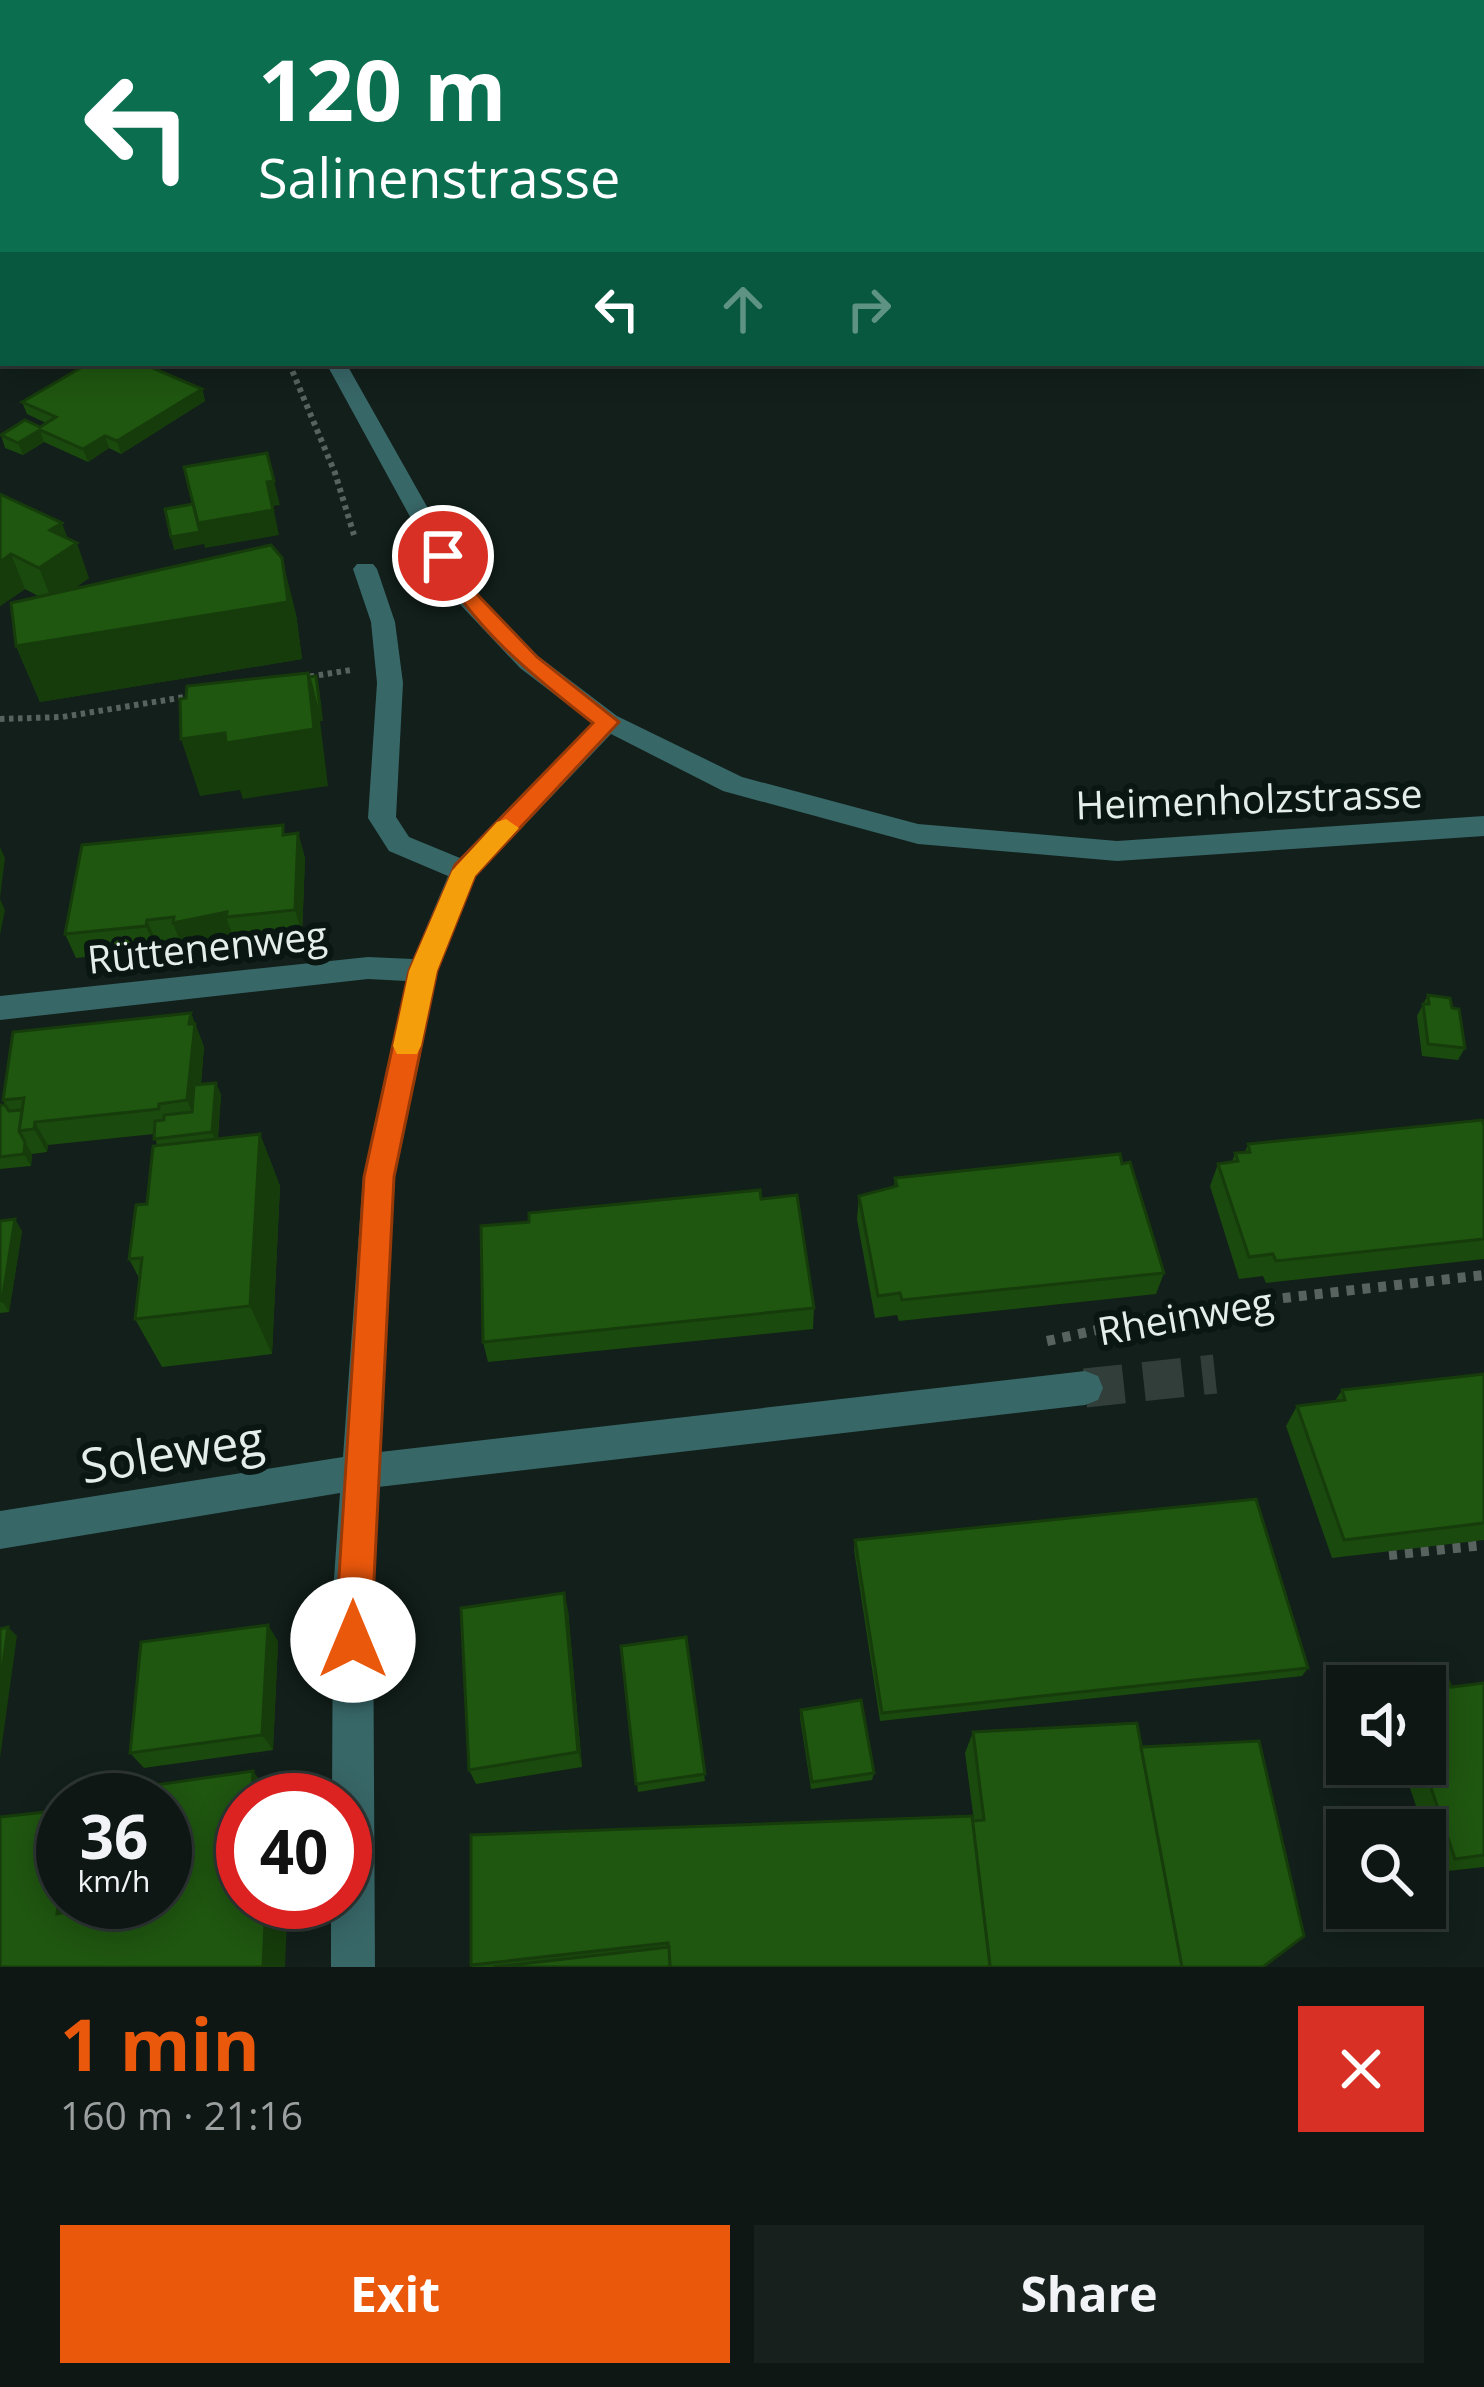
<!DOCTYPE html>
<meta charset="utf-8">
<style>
:root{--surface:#0e1714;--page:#17201d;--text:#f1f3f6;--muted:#9b9fa0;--line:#2e3634;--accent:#ea580c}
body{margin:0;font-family:"Open Sans",sans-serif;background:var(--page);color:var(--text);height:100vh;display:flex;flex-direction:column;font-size:45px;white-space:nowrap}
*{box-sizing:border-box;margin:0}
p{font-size:39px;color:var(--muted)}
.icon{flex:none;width:66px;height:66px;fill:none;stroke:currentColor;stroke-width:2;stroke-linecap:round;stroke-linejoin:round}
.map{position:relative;height:1967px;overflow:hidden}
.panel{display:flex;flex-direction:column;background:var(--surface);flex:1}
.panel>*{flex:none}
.guide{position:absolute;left:0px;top:0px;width:1485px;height:366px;box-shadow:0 6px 30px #0003,0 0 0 3px var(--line);background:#0b6e4f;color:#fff;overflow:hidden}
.controls{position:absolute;left:1326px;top:1665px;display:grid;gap:24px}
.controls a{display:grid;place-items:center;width:120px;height:120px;border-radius:0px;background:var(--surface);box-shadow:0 6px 30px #0003,0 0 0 3px var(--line);font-size:60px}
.speed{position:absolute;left:36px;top:1773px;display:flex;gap:24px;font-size:60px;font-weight:700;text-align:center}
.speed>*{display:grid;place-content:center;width:156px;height:156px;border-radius:50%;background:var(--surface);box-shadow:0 6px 30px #0003,0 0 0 3px var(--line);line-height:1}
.speed small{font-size:30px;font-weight:400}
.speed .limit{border:18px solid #d22;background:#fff;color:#111}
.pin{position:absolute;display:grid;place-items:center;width:102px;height:102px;color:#fff;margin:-51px;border:6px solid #fff;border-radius:50%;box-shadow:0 3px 12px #0007}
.me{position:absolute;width:132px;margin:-66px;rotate:0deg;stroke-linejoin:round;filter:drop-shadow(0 0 9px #0008)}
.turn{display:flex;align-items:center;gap:42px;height:252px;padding:0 60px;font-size:54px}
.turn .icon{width:156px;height:156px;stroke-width:2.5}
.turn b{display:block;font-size:84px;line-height:102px}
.lanes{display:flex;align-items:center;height:114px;padding:0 60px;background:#0003;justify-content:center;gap:60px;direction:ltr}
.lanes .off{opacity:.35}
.round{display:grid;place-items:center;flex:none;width:126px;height:126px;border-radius:0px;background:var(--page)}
.headline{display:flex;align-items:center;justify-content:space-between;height:204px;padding:0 60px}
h1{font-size:72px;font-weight:700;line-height:90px;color:var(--accent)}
.primary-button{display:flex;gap:24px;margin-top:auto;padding:24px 60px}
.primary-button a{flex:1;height:138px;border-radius:0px;background:var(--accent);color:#fff;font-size:48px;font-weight:700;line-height:138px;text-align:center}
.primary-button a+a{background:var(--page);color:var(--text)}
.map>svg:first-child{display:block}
</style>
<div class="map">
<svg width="1484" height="1967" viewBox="0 0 1484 1967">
<rect width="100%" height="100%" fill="#121f1a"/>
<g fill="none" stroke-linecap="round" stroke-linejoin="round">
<path stroke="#323e39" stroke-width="39" stroke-dasharray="39 20" stroke-linecap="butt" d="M1085,1388L1215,1374"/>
<g stroke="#58635f" stroke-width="6" stroke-dasharray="4.5 4.5" stroke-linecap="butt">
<path d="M289,363L335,473L354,535"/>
<path d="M301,678L351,670"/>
<path d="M0,719L62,717L191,696"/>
</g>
<g stroke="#58635f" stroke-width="10" stroke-dasharray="8 8" stroke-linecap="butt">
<path d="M1047,1341L1197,1308L1484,1275"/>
<path d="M1389,1555L1484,1545"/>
</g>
<g fill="#386768" fill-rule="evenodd">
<path d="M148,0H164L166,3H150Z"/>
<path d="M227,0H290L225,3Z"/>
<path d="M326,363H346L474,590L538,656L617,716L742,777L918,824L1117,841L1484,816V836L1117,861L918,844L723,791L611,734L476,876L438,971L395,1177L380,1452L1085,1371L1098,1376L1103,1388L1098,1400L1085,1405L378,1487L373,1593L375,1967H331V1902H345V1800H332L333,1593L340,1493L0,1549V1511L343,1457L363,1177L406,981L368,979L0,1020V996L368,957L413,959L448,876L389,851L368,818L377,683L371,622L353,569L357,564H373L377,569L395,622L403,683L396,817L409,837L460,858L592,723L520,668L455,599Z"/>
</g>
</g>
<g fill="#1b4a0e">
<path d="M202,389L205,401L121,454L109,448L88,462L44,442L23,455L5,448L1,435L40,427L46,423L27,414L22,402Z"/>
<path d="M0,494L67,539L89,578L72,590L296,614L302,659L40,702L16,646L40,597L25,589L0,606Z"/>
<path d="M298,833L305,858L302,935L235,941L233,936L182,947L180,941L157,944L156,950L76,958L65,934Z"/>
<path d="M1428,995L1452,1008L1465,1048L1458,1060L1422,1056L1417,1016Z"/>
<path d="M191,1013L204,1047L201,1085L216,1083L221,1095L218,1138L260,1134L280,1186L272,1354L162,1367L135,1319L140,1280L129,1259L147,1204L157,1145L154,1134L48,1145L47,1152L32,1154L31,1166L0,1169V1105H5L3,1100Z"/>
<path d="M1484,1125V1259L1266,1283L1263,1276L1239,1279L1210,1186L1218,1164L1232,1162L1235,1153L1245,1152L1248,1144Z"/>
<path d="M1122,1164L1164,1273L1156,1294L899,1321L897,1315L875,1318L857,1219L859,1196L894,1187L895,1178Z"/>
<path d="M0,1221L22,1231L9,1312L0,1313Z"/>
<path d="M814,1308L813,1329L488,1362L483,1342Z"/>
<path d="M1484,1374V1540L1332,1558L1286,1426L1297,1406L1335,1401L1342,1390Z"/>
<path d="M855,1540L1308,1668L1302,1676L880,1721L854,1550Z"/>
<path d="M568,1610L582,1767L476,1784L469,1770Z"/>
<path d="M268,1625L278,1642L273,1750L144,1768L130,1753Z"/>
<path d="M686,1637L705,1781L638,1792L621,1646Z"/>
<path d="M1409,1682L1451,1687L1484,1683V1867L1438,1872L1402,1764H1425V1686H1405Z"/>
<path d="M801,1710L874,1773L872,1780L811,1789L800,1718Z"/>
<path d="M973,1732L1141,1747L1264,1967H472L471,1965L974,1821L965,1753Z"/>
</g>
<g fill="#163c0b">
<path d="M3,312V357L0,358V313Z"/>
<path d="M202,389L205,401L121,454L117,441Z"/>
<path d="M40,430L44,442L23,455L18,443Z"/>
<path d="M105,436L109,448L88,462L83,449Z"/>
<path d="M274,481L280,505L273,506L279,535L205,548L204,544L174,550L171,537L198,523L267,482Z"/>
<path d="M62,523L71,547L77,543L89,578L53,603L39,568L50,530Z"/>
<path d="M11,554L25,589L0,606V562Z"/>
<path d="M282,558L296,614L302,659L40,702L16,646Z"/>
<path d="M308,673L317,708L316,676L319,688L323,721H320L328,786L243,799L240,790L200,796L181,739Z"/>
<path d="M298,833L305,858L302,935L295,910Z"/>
<path d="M0,847L5,858L0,898Z"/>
<path d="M0,899L5,910L0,935Z"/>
<path d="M227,912L226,917L233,936L182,947L173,923Z"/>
<path d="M147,920L157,944L156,950L146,926Z"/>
<path d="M191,1013L204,1047L197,1124L187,1100Z"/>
<path d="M216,1083L221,1095L217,1144L212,1132Z"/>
<path d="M37,1121L36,1124L48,1145L47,1152L34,1129Z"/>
<path d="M260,1134L280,1186L272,1354L250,1306Z"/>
<path d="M25,1142L32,1154L31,1166L24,1154Z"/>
<path d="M15,1219L22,1231L9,1312L2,1301Z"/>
<path d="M564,1593L568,1610L582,1767L578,1752Z"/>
<path d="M268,1625L278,1642L273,1750L262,1735Z"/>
<path d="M8,1627L17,1636L0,1758V1687Z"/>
<path d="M253,1771L273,1797V1800H252Z"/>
<path d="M63,1869V1902H90L86,1935L57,1914Z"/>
<path d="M247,1902H269L287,1921L285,1967H263Z"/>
</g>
<g fill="#1f5610" stroke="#163c0b" stroke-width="3">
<path d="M3,235V312L0,313V236Z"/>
<path d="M89,363H141L202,389L117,441L105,436L83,449L40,430L18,443L1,435L25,420L40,427L56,417L22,402Z"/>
<path d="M267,453L274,481L267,482L273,510L198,523L184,467Z"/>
<path d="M0,494L62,523L50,530L77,543L39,568L11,554L0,562Z"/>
<path d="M193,504L200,532L171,537L165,509Z"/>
<path d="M271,545L282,558L288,602L16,646L11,603Z"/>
<path d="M308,673L314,729L226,743L225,733L181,739L180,699L186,698L187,686Z"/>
<path d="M316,676L320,708H317L309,677Z"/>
<path d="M283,825V835L298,833L295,910L226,917L227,912L173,923L174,917L147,920L146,926L65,934L82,845Z"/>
<path d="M1428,995L1450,998L1452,1008L1459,1009L1465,1048L1428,1044L1423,1004H1429Z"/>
<path d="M191,1013L189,1024H195L187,1100L159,1104V1109L150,1110L35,1122L34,1129L19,1131L24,1098L3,1100L13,1032Z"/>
<path d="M216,1083L212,1132L154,1139L155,1121L164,1120V1115L192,1112L194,1085Z"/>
<path d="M0,1105H5L9,1111L22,1110L19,1131L25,1142L24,1154L0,1157Z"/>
<path d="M1482,1120L1484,1125V1239L1276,1261L1273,1254L1249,1257L1218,1164L1238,1161L1235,1153L1250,1152L1248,1144Z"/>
<path d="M260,1134L250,1306L135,1319L142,1258L129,1259L136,1205L147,1204L153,1146Z"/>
<path d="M1120,1154L1122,1164L1130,1162L1164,1273L902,1300L900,1293L878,1296L859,1196L897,1186L895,1178Z"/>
<path d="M760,1190L761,1199L797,1195L814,1308L483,1342L481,1226L529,1222V1213Z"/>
<path d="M15,1219L2,1301H0V1221Z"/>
<path d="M1484,1374V1523L1344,1540L1297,1406L1345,1400L1342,1390Z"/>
<path d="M1256,1499L1308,1668L882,1713L855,1540Z"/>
<path d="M564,1593L578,1752L469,1770L461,1608Z"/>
<path d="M268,1625L262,1735L130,1753L141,1642Z"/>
<path d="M8,1627L0,1687V1629Z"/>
<path d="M686,1637L705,1774L636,1784L621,1646Z"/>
<path d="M1447,1677L1451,1687L1484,1683V1855L1455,1859L1423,1764H1425V1686H1410L1409,1682Z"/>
<path d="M861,1700L874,1773L812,1782L801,1710Z"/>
<path d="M1137,1723L1182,1967H990L972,1821L984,1820L973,1732Z"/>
<path d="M1259,1741L1304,1936L1263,1967H1182L1141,1747Z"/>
<path d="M253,1771L252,1800H243V1902H266L263,1967H0V1817L63,1810V1869L57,1914L104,1905V1902H165V1800H113L114,1791Z"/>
<path d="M972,1816L990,1967H670L668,1943L471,1965V1835Z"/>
<path d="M669,1947L670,1967H494Z"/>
</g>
<path fill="#ea580c" stroke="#983908" stroke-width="3" d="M443,550L451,552L473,590L537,657L619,722L475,876L437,971L394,1177L371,1640L366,1653L353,1658L340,1653L335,1640L364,1177L409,971L455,865L593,723C530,674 472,627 433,556Z"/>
<path fill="#f59e0b" d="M506,819L519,828L475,876L437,971L421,1046L417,1054H397L393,1046L409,971L452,871L497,822Z"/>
<g text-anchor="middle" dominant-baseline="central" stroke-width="12" stroke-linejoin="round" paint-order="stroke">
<g font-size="39" fill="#e4ede9" stroke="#091611">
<text transform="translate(1249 798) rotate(-2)">Heimenholzstrasse</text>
<text transform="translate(207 946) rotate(-6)">Rüttenenweg</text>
<text transform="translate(1185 1315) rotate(-10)">Rheinweg</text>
</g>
<g font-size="48" fill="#e4ede9" stroke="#091611">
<text transform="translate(172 1451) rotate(-9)">Soleweg</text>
</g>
</g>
</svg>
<div class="controls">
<a><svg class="icon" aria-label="sound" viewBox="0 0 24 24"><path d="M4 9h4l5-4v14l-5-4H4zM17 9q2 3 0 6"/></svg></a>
<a><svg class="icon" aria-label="search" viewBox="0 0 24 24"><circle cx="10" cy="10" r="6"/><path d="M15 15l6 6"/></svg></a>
</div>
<div class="speed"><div>36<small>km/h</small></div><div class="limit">40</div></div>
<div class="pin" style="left:443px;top:556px;background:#d93025"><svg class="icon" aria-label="arrive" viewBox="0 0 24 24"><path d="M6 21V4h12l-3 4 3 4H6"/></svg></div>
<svg class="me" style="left:353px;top:1640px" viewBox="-20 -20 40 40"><circle r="19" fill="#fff"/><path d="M0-13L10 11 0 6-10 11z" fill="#ea580c"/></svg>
<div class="guide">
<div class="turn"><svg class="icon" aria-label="left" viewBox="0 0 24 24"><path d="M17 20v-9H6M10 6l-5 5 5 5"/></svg><div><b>120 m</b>Salinenstrasse</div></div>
<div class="lanes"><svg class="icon" aria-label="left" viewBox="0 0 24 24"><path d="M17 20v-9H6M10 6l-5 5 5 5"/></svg><svg class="icon off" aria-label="ahead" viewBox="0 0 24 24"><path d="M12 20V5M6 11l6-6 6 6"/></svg><svg class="icon off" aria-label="right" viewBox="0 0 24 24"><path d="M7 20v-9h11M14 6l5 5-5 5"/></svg></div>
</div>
</div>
<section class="panel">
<div class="headline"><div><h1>1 min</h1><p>160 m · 21:16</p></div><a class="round" style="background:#d93025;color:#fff"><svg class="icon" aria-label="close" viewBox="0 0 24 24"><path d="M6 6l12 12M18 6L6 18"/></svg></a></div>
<div class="primary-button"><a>Exit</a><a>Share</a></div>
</section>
